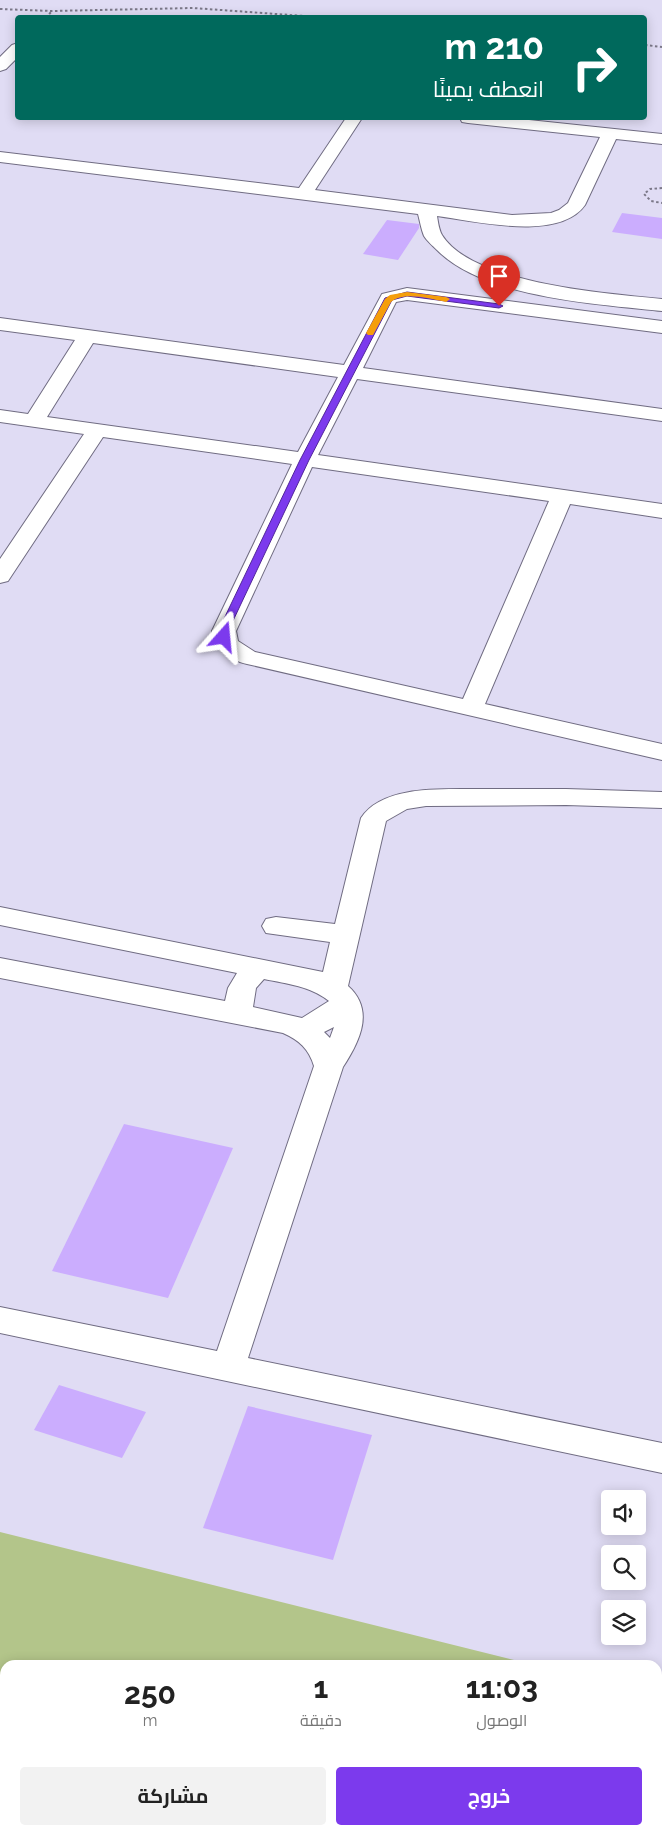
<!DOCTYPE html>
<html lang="ar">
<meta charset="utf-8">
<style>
:root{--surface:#fff;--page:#f2f2f2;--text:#222;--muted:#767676;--accent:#7c3aed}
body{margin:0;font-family:Raleway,Cairo,sans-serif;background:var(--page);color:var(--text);direction:rtl;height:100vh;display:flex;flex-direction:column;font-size:19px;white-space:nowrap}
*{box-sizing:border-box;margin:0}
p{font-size:16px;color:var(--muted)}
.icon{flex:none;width:28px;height:28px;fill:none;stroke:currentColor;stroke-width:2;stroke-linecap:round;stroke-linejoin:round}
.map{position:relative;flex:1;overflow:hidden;direction:ltr}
.sheet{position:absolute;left:0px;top:1660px;width:662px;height:175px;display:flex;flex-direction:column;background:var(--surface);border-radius:15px 15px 0 0;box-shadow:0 2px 12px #0003;direction:rtl}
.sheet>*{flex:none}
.guide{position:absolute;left:15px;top:15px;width:632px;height:105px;border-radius:5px;box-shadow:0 2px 12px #0003;direction:rtl;background:#00695c;color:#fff;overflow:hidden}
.controls{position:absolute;left:601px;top:1490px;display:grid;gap:10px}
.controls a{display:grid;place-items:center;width:45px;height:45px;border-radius:5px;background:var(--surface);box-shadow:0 2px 12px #0003;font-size:25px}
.pin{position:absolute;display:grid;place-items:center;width:42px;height:42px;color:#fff;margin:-51px -21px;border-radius:50% 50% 50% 0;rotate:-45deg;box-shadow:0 0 5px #0007}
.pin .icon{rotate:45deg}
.me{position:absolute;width:55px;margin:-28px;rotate:18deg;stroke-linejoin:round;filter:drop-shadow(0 0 4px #0008)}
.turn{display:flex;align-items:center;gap:18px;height:105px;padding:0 20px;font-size:22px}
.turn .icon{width:65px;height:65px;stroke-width:2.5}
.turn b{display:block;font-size:35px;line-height:42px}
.eta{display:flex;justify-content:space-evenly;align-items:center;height:85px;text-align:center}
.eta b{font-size:30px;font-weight:700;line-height:35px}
.button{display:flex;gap:10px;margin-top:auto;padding:10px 20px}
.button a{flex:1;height:58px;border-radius:5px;background:var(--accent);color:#fff;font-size:20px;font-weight:700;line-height:58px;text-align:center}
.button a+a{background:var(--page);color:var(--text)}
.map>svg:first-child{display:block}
</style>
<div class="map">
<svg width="662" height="1835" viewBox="0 0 662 1835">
<rect width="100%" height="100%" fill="#e0dcf4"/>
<path fill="#b3c58a" d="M0,1532L534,1665H5V1830H658V1696L662,1697V1835H0Z"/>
<g fill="#cbadfe">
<path d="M622,213L662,218V239L612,232Z"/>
<path d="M387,220L419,224V228L398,260L363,254Z"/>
<path d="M124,1124L233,1148L168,1298L52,1271Z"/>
<path d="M59,1385L146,1412L122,1458L34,1430Z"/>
<path d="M248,1406L372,1435L333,1560L203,1528Z"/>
</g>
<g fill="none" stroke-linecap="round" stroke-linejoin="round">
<g stroke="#706c82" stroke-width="2">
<g id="minor">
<path d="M18,43V57L6,69L0,71V57L12,45Z"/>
<path d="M346,118H362L315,190L512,215L551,213L559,210L568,203L600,137L468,123L462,122L460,118H510L662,134V144L616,139L585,205C559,242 475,221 437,216C438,222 439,230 442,235C472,284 609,294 662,299V311C598,304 484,298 437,250C433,246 427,241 424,236C421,229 420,221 418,214L0,162V152L299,188Z"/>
<path d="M407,288L662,321V333L407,300L396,302L363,368L662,409V421L357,379L318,455L662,504V518L570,504L485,704L662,744V760L247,664C230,660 214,650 212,631L292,464L103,437L8,581L0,583V559L84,434L0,422V410L28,414L75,340L0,330V318L344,365L382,294ZM93,343L338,377L298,452L47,417ZM312,467L549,501L463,699L255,652L238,641L236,631Z"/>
<path d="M566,789L662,792V808L566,805L426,806L407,809L386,821L348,986C375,1010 360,1041 343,1067L248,1358L662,1443V1473L0,1333V1307L217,1351L314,1066C309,1049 299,1040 283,1033L0,978V958L225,1001L228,988L237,973L0,925V907L323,972L330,942L266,933L262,926L266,919L276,917L335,924L361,818C384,783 449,790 485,789C512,789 539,789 566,789ZM264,979C288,984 310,986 329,1001L302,1018L253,1007L256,988ZM334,1027L330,1038L324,1032Z"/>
<path d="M0,1725L5,1726V1762L0,1761Z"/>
<path d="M0,1794L5,1796V1830H15L5,1834L0,1832Z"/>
<path d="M40,1830H96L98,1835H42Z"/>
<path d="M301,1830H357L359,1835H303Z"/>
</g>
</g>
<g stroke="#7b7888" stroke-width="2" stroke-dasharray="2.5 2.5" stroke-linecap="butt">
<path d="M0,9L52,11L193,8L332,18"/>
<path d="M46,18L51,12"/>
<path d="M645,45L662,47"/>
<path d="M662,188L650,189L644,194L651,201L662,203"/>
</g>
<path stroke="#7b7888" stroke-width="4" stroke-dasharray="5 5" stroke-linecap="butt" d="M416,1830L434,1835"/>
<use href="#minor" fill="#fff" fill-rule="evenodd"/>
</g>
<path fill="#7c3aed" stroke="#51269a" d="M407,292L499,304L503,306L499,308L407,296L392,300L309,460L231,625L227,639H221L219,637L221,625L300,460L385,298Z"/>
<path fill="#f59e0b" d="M407,292L446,297L450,299L446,302C430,299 404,291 391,302L373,335H368L366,333L385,299L390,295Z"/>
</svg>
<div class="controls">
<a><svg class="icon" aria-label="sound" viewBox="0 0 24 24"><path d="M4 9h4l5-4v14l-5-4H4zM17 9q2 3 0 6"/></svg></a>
<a><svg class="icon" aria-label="search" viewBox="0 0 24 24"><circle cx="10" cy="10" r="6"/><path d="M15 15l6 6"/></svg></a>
<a><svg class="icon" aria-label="layers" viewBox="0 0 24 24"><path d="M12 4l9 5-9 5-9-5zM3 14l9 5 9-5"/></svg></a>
</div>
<div class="pin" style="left:499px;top:306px;background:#d93025"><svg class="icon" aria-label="arrive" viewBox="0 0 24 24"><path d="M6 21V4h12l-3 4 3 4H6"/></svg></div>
<svg class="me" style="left:224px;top:637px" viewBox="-20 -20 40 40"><path d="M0-17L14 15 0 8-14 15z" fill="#7c3aed" stroke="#fff" stroke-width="4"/></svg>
<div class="guide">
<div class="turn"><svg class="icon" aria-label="right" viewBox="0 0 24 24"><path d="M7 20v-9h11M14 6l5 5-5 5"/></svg><div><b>210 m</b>انعطف يمينًا</div></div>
</div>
<section class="sheet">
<div class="eta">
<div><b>11:03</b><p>الوصول</p></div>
<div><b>1</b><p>دقيقة</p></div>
<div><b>250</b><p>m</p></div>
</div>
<div class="button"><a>خروج</a><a>مشاركة</a></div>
</section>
</div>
